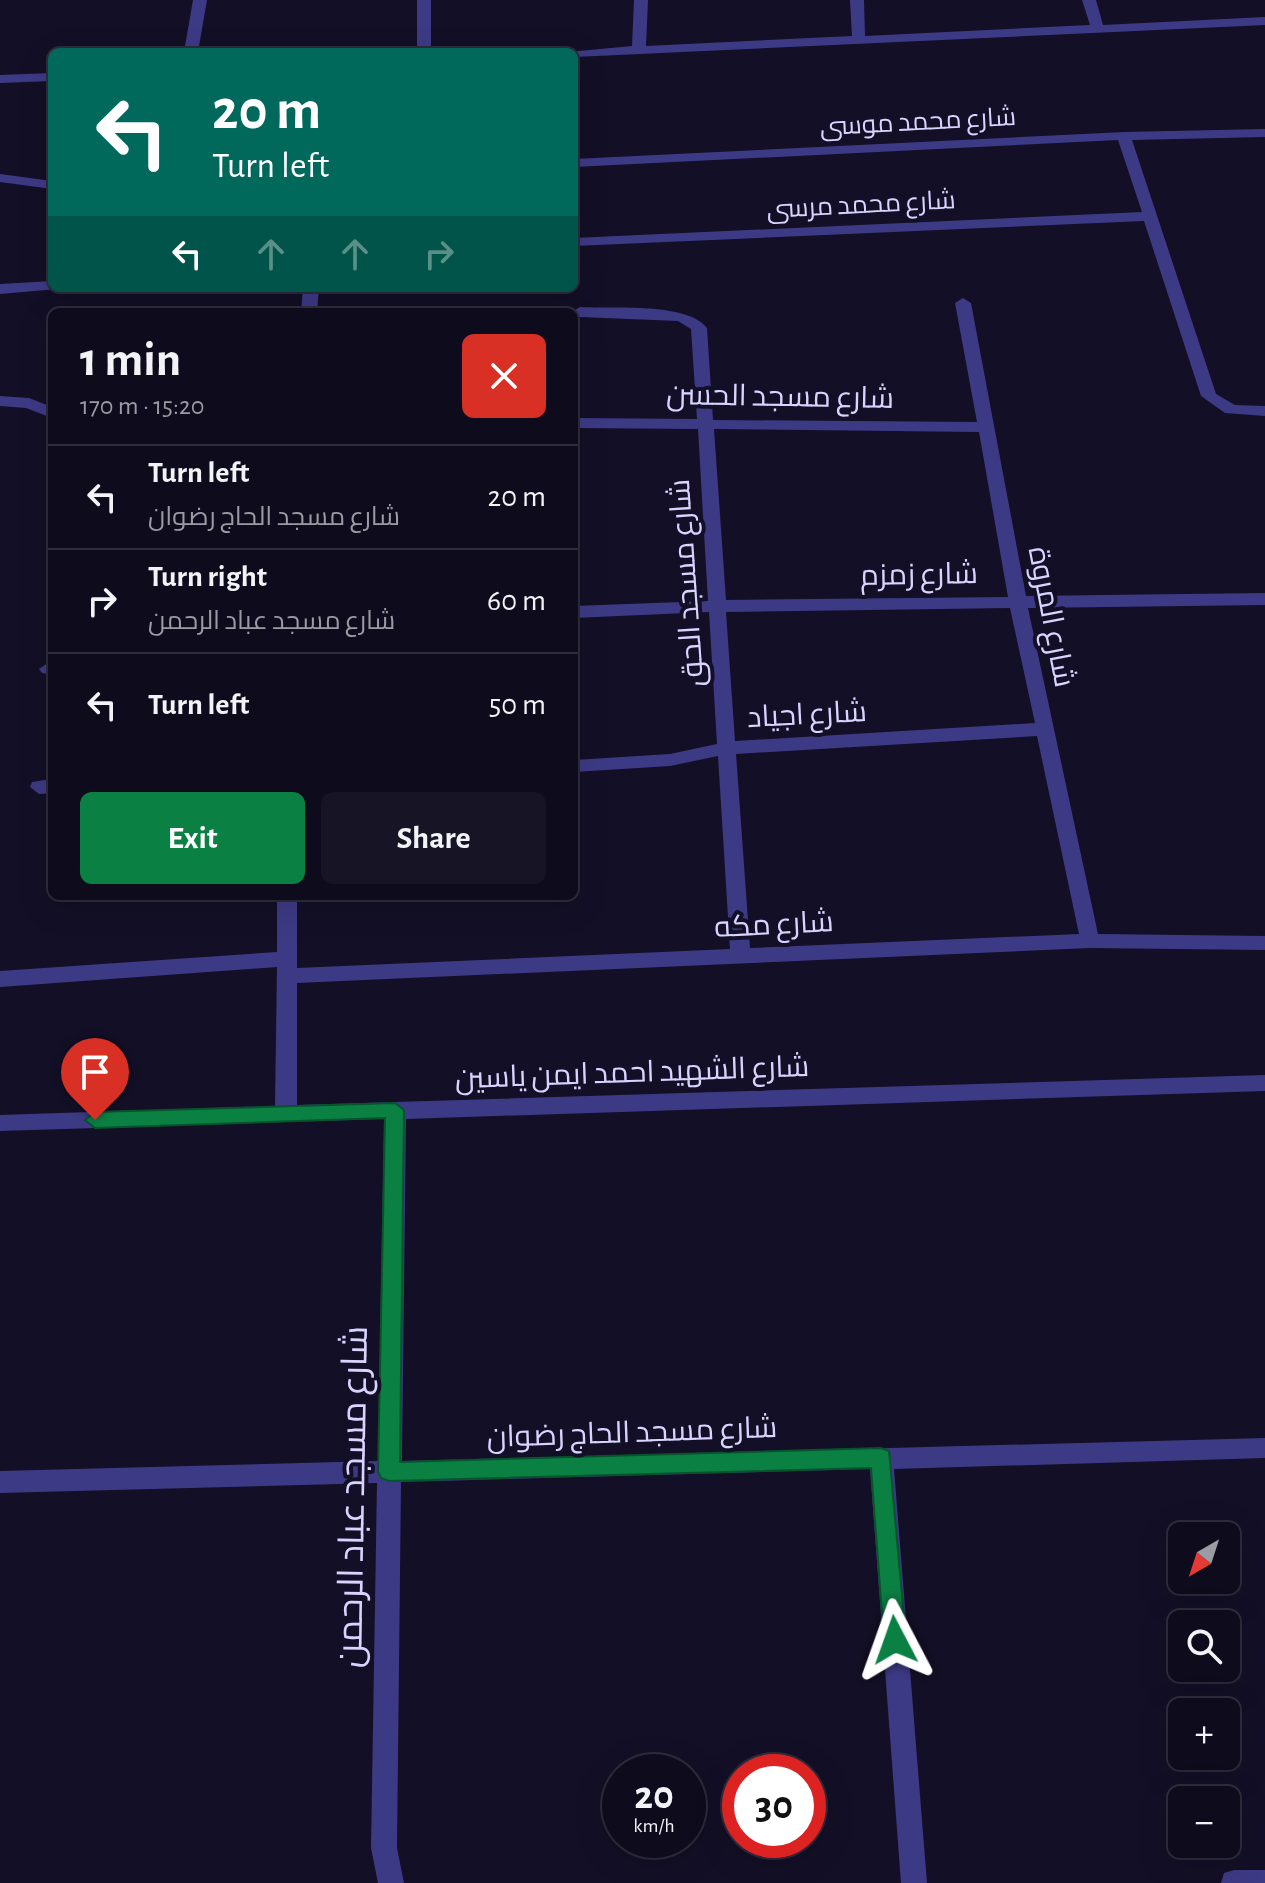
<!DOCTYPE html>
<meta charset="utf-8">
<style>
:root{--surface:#0e0b1c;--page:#171425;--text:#f1f3f6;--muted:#9b9ba3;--line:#2e2b3b;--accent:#0b8043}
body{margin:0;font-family:"Alegreya Sans",Cairo,sans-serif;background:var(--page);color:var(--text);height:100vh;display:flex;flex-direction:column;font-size:30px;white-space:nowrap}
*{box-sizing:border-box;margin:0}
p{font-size:26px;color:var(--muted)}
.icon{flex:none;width:44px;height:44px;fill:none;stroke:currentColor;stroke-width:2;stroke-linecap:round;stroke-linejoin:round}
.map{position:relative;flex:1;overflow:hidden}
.sheet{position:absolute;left:48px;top:308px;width:530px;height:592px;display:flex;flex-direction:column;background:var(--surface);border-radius:12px;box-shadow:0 8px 32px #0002,0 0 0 2px var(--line)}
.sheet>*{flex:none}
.guide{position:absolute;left:48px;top:48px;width:530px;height:244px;border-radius:12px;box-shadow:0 8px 32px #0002,0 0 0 2px var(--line);background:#00695c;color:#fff;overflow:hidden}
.needle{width:52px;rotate:219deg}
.controls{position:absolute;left:1168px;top:1522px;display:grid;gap:16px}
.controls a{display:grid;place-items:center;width:72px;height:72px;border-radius:12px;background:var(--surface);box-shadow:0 8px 32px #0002,0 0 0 2px var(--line);font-size:40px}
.speed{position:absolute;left:602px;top:1754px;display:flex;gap:16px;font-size:40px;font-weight:700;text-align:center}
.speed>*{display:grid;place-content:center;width:104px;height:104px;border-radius:50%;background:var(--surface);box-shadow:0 8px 32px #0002,0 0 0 2px var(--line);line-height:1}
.speed small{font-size:20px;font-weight:400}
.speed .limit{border:12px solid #d22;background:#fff;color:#111}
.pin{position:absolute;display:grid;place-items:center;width:68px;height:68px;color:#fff;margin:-82px -34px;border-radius:50% 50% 50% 0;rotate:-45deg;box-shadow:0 0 8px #0007}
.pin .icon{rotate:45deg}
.me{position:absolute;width:88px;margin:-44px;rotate:356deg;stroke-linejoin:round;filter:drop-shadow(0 0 6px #0008)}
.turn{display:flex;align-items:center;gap:28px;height:168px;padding:0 32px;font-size:36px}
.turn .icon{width:104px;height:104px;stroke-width:2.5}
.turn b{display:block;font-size:56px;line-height:68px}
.lanes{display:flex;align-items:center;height:76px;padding:0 32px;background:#0003;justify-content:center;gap:40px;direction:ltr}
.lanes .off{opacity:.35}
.round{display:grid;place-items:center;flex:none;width:84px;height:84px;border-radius:12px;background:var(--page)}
.headline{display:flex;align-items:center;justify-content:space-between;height:136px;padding:0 32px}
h1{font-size:48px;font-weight:700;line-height:60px}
.action{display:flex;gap:16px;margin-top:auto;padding:16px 32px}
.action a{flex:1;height:92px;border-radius:12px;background:var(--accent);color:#fff;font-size:32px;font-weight:700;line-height:92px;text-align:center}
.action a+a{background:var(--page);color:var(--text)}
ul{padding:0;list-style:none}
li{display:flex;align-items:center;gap:24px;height:104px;padding:0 32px;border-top:2px solid var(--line)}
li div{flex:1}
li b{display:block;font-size:30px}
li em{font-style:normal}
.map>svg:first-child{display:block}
</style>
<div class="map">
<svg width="1265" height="1883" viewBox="0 0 1265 1883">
<rect width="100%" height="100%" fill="#130f26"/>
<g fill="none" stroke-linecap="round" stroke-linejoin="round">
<g fill="#3d3a85" fill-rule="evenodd">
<path d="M193,0H207L198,52H184Z"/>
<rect x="417" y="0" width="14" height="52"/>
<path d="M634,0H648L646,46L852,36L850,0H864L865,36L1090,25L1082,0H1096L1103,25L1265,17V25L574,57V52H568L632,46Z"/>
<path d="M52,73V81L0,83V75Z"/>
<path d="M1265,129V137L1132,140L1216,394L1235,405L1265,406V416L1225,413L1201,396L1144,221L574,246V238L1142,212L1118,140L574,167V159L1124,132Z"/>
<path d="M0,174L52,181V189L0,182Z"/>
<path d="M52,281V288L57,289L0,294V284Z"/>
<path d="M303,288H319L317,312H301Z"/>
<path d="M963,298L971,303L1026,596L1265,593V605L1028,608L1098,934L1265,936V950L1090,948L297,983V1105L1265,1075V1091L406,1119L402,1461L1265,1438V1458L894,1469L927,1883H901L870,1469L401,1482L397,1848L404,1883H378L371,1848L377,1483L0,1493V1471L378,1461L384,1119L0,1131V1115L275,1106L277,967L0,987V971L277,952V896H297V968L730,949L718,756L670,766L574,772V760L670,754L717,744L709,612L574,618V606L708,601L698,429L574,428V418L697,419L691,329L678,321L580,317L572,312L580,307C613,309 687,302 707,328L713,420L977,422L955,303ZM714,429L979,432L1008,597L726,600ZM1010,608L1035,723L735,741L726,612ZM1037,736L1079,934L750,948L736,754Z"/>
<path d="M0,396L29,398L52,407V418L26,408L0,406Z"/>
<path d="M48,663H52V675L42,673L39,669Z"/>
<path d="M52,779V793L39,794L30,787L32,782Z"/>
<path d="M1234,1870H1265V1883H1221L1224,1873Z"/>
</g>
</g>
<path fill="#0b8043" stroke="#07532c" stroke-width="2" d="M395,1103L404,1110L400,1462L881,1448L889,1451L906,1640L903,1648L895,1651L887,1648L884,1640L871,1468L389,1481L381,1478L378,1472L385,1118L95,1128L85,1120L95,1112Z"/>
<g text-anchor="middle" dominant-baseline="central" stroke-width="8" stroke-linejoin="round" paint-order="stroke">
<g font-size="26" fill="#d9d4ff" stroke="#130f26">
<text transform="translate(918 122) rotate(-3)">شارع محمد موسى</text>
<text transform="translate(861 205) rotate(-3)">شارع محمد مرسى</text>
</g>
<g font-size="30" fill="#d9d4ff" stroke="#130f26">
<text transform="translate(780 397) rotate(1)">شارع مسجد الحسن</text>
<text transform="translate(919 575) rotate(-1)">شارع زمزم</text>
<text transform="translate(687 583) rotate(-94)">شارع مسجد الحق</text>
<text transform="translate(1051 617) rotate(79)">شارع المروة</text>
<text transform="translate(807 715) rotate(-3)">شارع اجياد</text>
<text transform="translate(774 925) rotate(-3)">شارع مكه</text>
<text transform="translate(632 1073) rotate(-2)">شارع الشهيد احمد ايمن ياسين</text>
<text transform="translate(632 1433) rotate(-2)">شارع مسجد الحاج رضوان</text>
</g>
<g font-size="36" fill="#d9d4ff" stroke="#130f26">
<text transform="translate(353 1497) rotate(-89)">شارع مسجد عباد الرحمن</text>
</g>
</g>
</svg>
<div class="controls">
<a><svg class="needle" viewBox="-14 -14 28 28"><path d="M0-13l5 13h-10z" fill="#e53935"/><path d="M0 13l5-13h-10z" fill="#9b9ba3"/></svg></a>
<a><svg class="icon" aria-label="search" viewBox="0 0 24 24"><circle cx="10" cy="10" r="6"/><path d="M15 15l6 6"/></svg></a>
<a>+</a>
<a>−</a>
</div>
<div class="speed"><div>20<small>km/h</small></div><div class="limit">30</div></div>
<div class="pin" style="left:95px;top:1120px;background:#d93025"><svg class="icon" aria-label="arrive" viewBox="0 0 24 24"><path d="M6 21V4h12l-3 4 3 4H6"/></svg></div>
<svg class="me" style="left:895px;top:1640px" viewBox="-20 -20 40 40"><path d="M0-17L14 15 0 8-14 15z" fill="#0b8043" stroke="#fff" stroke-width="4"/></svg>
<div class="guide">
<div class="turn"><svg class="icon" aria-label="left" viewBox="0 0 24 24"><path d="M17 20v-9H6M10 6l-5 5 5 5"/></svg><div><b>20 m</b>Turn left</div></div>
<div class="lanes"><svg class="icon" aria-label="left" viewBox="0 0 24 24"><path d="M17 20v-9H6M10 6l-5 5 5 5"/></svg><svg class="icon off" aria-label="ahead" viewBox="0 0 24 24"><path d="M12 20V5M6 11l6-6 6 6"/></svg><svg class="icon off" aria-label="ahead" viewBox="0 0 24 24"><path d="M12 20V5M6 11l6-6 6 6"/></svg><svg class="icon off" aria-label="right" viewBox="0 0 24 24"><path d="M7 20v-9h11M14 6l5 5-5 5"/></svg></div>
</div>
<section class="sheet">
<div class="headline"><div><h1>1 min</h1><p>170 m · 15:20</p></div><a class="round" style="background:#d93025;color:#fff"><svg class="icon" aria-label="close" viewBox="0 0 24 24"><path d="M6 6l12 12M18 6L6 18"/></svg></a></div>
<ul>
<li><svg class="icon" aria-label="left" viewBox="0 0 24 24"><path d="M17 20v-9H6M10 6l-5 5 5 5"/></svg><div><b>Turn left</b><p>شارع مسجد الحاج رضوان</p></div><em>20 m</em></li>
<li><svg class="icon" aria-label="right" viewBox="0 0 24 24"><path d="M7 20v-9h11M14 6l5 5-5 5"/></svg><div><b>Turn right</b><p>شارع مسجد عباد الرحمن</p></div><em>60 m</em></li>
<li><svg class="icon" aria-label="left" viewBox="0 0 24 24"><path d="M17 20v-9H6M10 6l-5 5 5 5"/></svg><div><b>Turn left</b></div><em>50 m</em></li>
</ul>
<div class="action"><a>Exit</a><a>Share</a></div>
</section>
</div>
